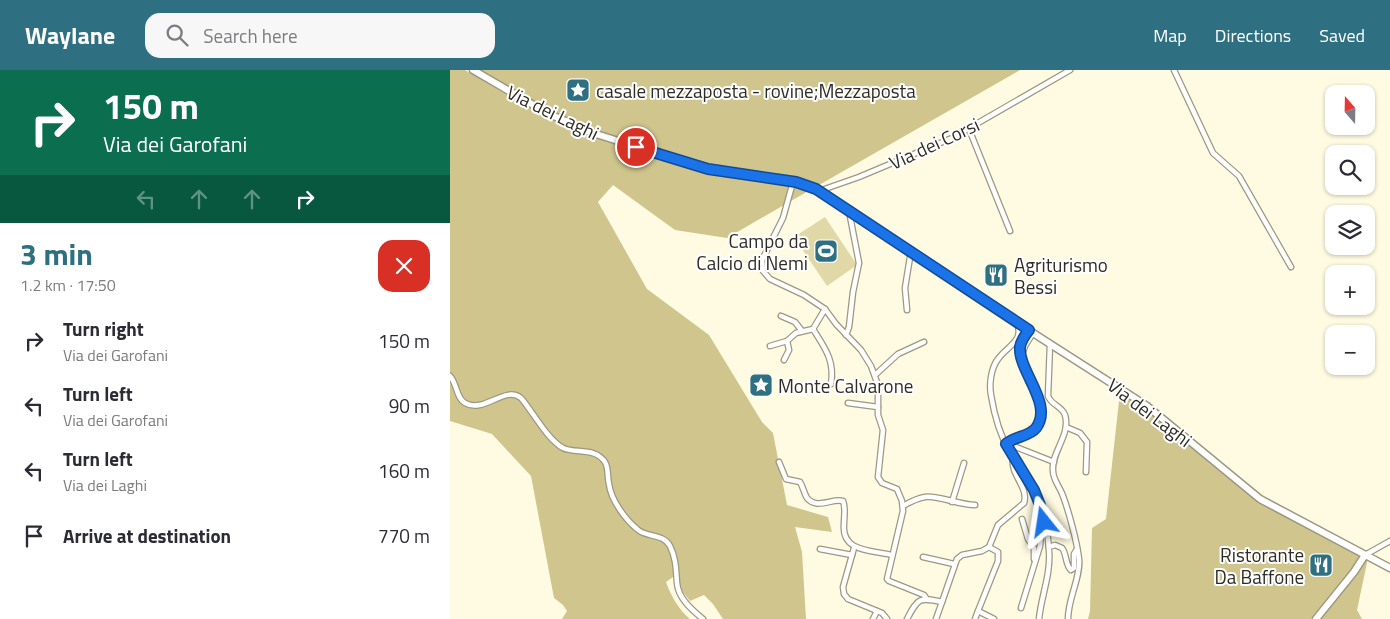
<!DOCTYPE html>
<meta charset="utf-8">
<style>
:root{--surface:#fff;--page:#f7f7f7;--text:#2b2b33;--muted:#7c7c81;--accent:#2e7082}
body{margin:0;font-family:"Titillium Web",sans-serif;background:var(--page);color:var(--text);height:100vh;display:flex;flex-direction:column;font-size:19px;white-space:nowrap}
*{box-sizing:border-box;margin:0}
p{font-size:16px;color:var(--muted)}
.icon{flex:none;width:28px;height:28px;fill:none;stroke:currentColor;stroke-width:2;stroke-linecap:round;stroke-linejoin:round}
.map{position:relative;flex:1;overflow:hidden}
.sheet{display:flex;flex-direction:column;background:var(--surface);width:450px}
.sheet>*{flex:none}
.top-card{background:#0b6e4f;color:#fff;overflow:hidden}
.needle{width:32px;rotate:340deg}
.fabs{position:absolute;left:875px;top:15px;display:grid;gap:10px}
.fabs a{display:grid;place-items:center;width:50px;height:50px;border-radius:10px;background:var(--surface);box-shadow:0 1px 4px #0004;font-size:25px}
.pin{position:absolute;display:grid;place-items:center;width:42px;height:42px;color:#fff;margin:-21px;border:2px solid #fff;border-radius:50%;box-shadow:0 1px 5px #0007}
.me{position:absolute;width:55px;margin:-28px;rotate:345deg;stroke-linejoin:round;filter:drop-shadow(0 0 4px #0008)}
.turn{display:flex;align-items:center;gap:18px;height:105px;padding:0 20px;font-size:22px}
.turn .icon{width:65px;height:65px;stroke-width:2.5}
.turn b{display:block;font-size:35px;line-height:42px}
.lanes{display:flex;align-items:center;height:48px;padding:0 20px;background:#0003;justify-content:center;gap:25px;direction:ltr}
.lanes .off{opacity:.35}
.round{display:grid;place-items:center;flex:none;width:52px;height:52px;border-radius:15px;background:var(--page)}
.headline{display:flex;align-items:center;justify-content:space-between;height:85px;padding:0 20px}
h1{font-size:30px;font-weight:700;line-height:38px;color:var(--accent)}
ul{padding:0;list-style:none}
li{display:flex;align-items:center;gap:15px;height:65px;padding:0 20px}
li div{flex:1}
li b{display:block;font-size:19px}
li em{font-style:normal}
header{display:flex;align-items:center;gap:30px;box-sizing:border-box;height:70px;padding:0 25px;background:var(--accent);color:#fff}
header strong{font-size:24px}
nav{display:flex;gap:28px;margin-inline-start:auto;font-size:18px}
.search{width:350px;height:45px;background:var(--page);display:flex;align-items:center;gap:12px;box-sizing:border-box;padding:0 18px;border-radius:15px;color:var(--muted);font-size:19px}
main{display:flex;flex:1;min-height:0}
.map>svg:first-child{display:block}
</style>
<header>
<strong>Waylane</strong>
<div class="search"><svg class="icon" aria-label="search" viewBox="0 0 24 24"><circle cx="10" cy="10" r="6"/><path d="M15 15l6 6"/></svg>Search here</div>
<nav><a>Map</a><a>Directions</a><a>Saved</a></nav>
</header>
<main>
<section class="sheet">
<div class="top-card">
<div class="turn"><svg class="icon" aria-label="right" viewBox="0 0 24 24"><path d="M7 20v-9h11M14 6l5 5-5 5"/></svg><div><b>150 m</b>Via dei Garofani</div></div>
<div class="lanes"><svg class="icon off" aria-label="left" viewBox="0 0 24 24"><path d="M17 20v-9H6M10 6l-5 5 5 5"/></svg><svg class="icon off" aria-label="ahead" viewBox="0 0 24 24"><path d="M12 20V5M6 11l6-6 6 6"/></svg><svg class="icon off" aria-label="ahead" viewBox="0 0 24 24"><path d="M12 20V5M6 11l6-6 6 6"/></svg><svg class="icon" aria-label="right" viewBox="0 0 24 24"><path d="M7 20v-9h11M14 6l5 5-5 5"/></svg></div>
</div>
<div class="headline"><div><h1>3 min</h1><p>1.2 km · 17:50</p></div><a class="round" style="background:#d93025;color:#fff"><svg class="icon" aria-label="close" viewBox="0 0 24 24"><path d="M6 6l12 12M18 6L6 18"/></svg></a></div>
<ul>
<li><svg class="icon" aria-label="right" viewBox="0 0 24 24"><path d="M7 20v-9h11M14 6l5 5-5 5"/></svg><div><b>Turn right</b><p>Via dei Garofani</p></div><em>150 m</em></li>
<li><svg class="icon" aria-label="left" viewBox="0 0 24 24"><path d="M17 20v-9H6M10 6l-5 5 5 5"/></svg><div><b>Turn left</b><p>Via dei Garofani</p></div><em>90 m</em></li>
<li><svg class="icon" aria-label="left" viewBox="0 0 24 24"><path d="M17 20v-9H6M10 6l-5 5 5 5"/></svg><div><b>Turn left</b><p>Via dei Laghi</p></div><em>160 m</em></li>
<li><svg class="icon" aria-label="arrive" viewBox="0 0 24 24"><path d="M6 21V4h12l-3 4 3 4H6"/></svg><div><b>Arrive at destination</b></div><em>770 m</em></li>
</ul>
</section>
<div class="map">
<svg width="940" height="549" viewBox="0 0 940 549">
<rect width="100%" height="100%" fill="#fffbe2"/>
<path fill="#e1d8a8" d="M375,147L407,195L377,216L344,167Z"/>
<g fill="#cfc58d">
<path d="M0,0H15L99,49L142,66L196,84L265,104L336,112L360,120L277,168L225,160L163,115L148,132L197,219L259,265L312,352L323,363L337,435L378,447L382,462L345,457L352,482L356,549H273L263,534L254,525L240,531L229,517L228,511L223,507L216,512C221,526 229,540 240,549H112L117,541L113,535L104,528L81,406L42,364L0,351Z"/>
<path d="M28,0H570L369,115L350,108L268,98L149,63L105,44Z"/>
<path d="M670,322L696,338L785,412L918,488L907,540L912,549H638L640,541L642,458L656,449Z"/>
</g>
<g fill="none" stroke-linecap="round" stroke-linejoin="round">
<g stroke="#9c9881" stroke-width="7">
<g id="street">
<path d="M724,0L763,83L789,106L841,197"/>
<path d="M519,59L560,161"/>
<path d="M343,112L333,148L312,190L313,201L320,209L354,225L375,239L386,254L411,280L421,296L428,315V345L433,360L428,407L432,413L447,419L452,431L453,441L437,509L439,511L474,525L476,528"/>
<path d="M369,121L409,107L502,68L620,0"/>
<path d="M457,240L455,218L461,181"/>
<path d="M331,246L345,252L352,261"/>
<path d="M566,252C576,270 557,276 548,289C541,298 539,314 541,325C544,344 551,367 560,383C568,396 578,408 585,422C593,439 598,462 599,481C601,504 591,527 589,549"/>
<path d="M363,259C375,278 385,291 381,314"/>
<path d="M363,259L375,239"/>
<path d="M396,265L399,257L403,222L409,193L399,141"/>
<path d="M600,274L598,326C601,335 612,336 615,345C621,365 601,382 603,401C603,410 610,417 613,426C619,442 627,472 629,489C631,507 618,528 618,549"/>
<path d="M320,276L337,271L346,263L363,259"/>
<path d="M572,285L575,276L583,263"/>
<path d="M334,290L339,280L337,271"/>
<path d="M425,305L448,284L474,272"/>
<path d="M0,306C7,313 6,328 15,333C34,344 55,315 71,328C83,342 97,369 113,378C126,384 145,377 155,392C159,399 157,407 159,414C161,430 175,449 187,459C196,468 213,463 220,476C226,488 226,500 227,513C228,528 242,540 253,549"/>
<path d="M398,333L428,337"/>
<path d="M616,357L630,363L637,372L636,402"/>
<path d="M556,374C564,366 579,367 586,358C604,334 568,301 570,277C571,271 575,265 579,260"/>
<path d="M556,374L566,377L604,392"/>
<path d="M329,392L336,409L350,412C353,417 354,423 357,428C367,440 382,428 393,431C396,438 394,446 394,454C391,482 421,480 442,485"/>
<path d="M502,432L514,393"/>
<path d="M453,436C460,432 467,428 475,427C487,425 510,435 525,435"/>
<path d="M572,449L578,469L584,478V489"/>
<path d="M539,477L548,482V491L528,541L544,549"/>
<path d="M599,477L605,475L612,478C617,484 615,495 621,500L624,498V484L627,479"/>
<path d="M404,478L393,517L394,524L398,529L432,543L437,549"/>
<path d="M370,479L402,485"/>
<path d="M915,485L940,471"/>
<path d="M473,487L504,494"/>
<path d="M571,538L590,476L592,453"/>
<path d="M423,549L427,541"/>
<path d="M457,549C468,528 469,527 492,532L507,489L512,485L532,481L539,477L548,455L574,433C579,417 560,405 563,388"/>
<path d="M486,549L492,532"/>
<path d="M525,549L528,541"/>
</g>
</g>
<g stroke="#9c9881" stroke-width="9">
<g id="secondary">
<path d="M23,0L99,44L143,63L253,98L346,112L368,120L583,263L697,336L810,429L940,498"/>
<path d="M866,549L904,502L915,485"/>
</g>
</g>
<use href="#street" stroke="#fff" stroke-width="4.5"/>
<use href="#secondary" stroke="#fff" stroke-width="6"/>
</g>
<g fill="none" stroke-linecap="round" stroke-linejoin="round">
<g stroke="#114b97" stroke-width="12">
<path id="route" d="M186,77L258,99L346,112L366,119L579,260C575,265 571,271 570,277C568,301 604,334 586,358C579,367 564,366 556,374L584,420L590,435L594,452"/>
</g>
<use href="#route" stroke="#1a73e8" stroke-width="9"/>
</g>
<defs>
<g id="sight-square" transform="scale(1.25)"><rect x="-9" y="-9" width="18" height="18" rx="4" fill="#2e7082" stroke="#fff"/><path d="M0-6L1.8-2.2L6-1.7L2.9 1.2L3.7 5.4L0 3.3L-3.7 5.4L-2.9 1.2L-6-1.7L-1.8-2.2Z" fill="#fff"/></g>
<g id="stadium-square" transform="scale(1.25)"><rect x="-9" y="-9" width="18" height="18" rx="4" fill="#2e7082" stroke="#fff"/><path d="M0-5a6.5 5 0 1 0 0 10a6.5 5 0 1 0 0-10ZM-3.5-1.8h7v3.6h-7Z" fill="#fff"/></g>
<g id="restaurant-square" transform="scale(1.25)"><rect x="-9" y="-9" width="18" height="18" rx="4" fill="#2e7082" stroke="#fff"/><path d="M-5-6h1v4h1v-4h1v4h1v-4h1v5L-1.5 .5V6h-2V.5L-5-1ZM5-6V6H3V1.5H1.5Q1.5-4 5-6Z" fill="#fff"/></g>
</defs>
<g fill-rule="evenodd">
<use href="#sight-square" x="128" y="20"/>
<use href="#stadium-square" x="376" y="181"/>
<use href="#restaurant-square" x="546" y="205"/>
<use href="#sight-square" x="311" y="315"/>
<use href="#restaurant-square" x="871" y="495"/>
</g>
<g text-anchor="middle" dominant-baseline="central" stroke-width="4" stroke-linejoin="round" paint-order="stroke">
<g font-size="19" fill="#2e2c23" stroke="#fff" text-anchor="start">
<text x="146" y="20">casale mezzaposta - rovine;Mezzaposta</text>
<text x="358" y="170" text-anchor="end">Campo da<tspan x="358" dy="22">Calcio di Nemi</tspan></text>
<text x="564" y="194">Agriturismo<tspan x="564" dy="22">Bessi</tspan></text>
<text x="328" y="315">Monte Calvarone</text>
<text x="854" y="484" text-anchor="end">Ristorante<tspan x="854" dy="22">Da Baffone</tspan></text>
</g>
<g font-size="19" fill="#2e2c23" stroke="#fff">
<text transform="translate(103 42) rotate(26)">Via dei Laghi</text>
<text transform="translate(484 73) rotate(-25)">Via dei Corsi</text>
<text transform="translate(700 342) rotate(37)">Via dei Laghi</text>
</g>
</g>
</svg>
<div class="fabs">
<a><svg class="needle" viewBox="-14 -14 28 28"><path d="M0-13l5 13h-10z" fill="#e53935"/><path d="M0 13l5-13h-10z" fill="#7c7c81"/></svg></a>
<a><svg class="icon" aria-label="search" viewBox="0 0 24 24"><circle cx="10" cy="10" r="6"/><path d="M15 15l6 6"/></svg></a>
<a><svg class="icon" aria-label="layers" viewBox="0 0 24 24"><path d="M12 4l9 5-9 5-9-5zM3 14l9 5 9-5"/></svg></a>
<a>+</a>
<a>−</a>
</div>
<div class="pin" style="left:186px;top:77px;background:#d93025"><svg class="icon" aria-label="arrive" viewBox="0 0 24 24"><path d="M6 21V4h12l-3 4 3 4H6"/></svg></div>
<svg class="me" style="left:594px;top:452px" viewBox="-20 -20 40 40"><path d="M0-17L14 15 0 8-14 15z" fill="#1a73e8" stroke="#fff" stroke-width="4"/></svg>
</div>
</main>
